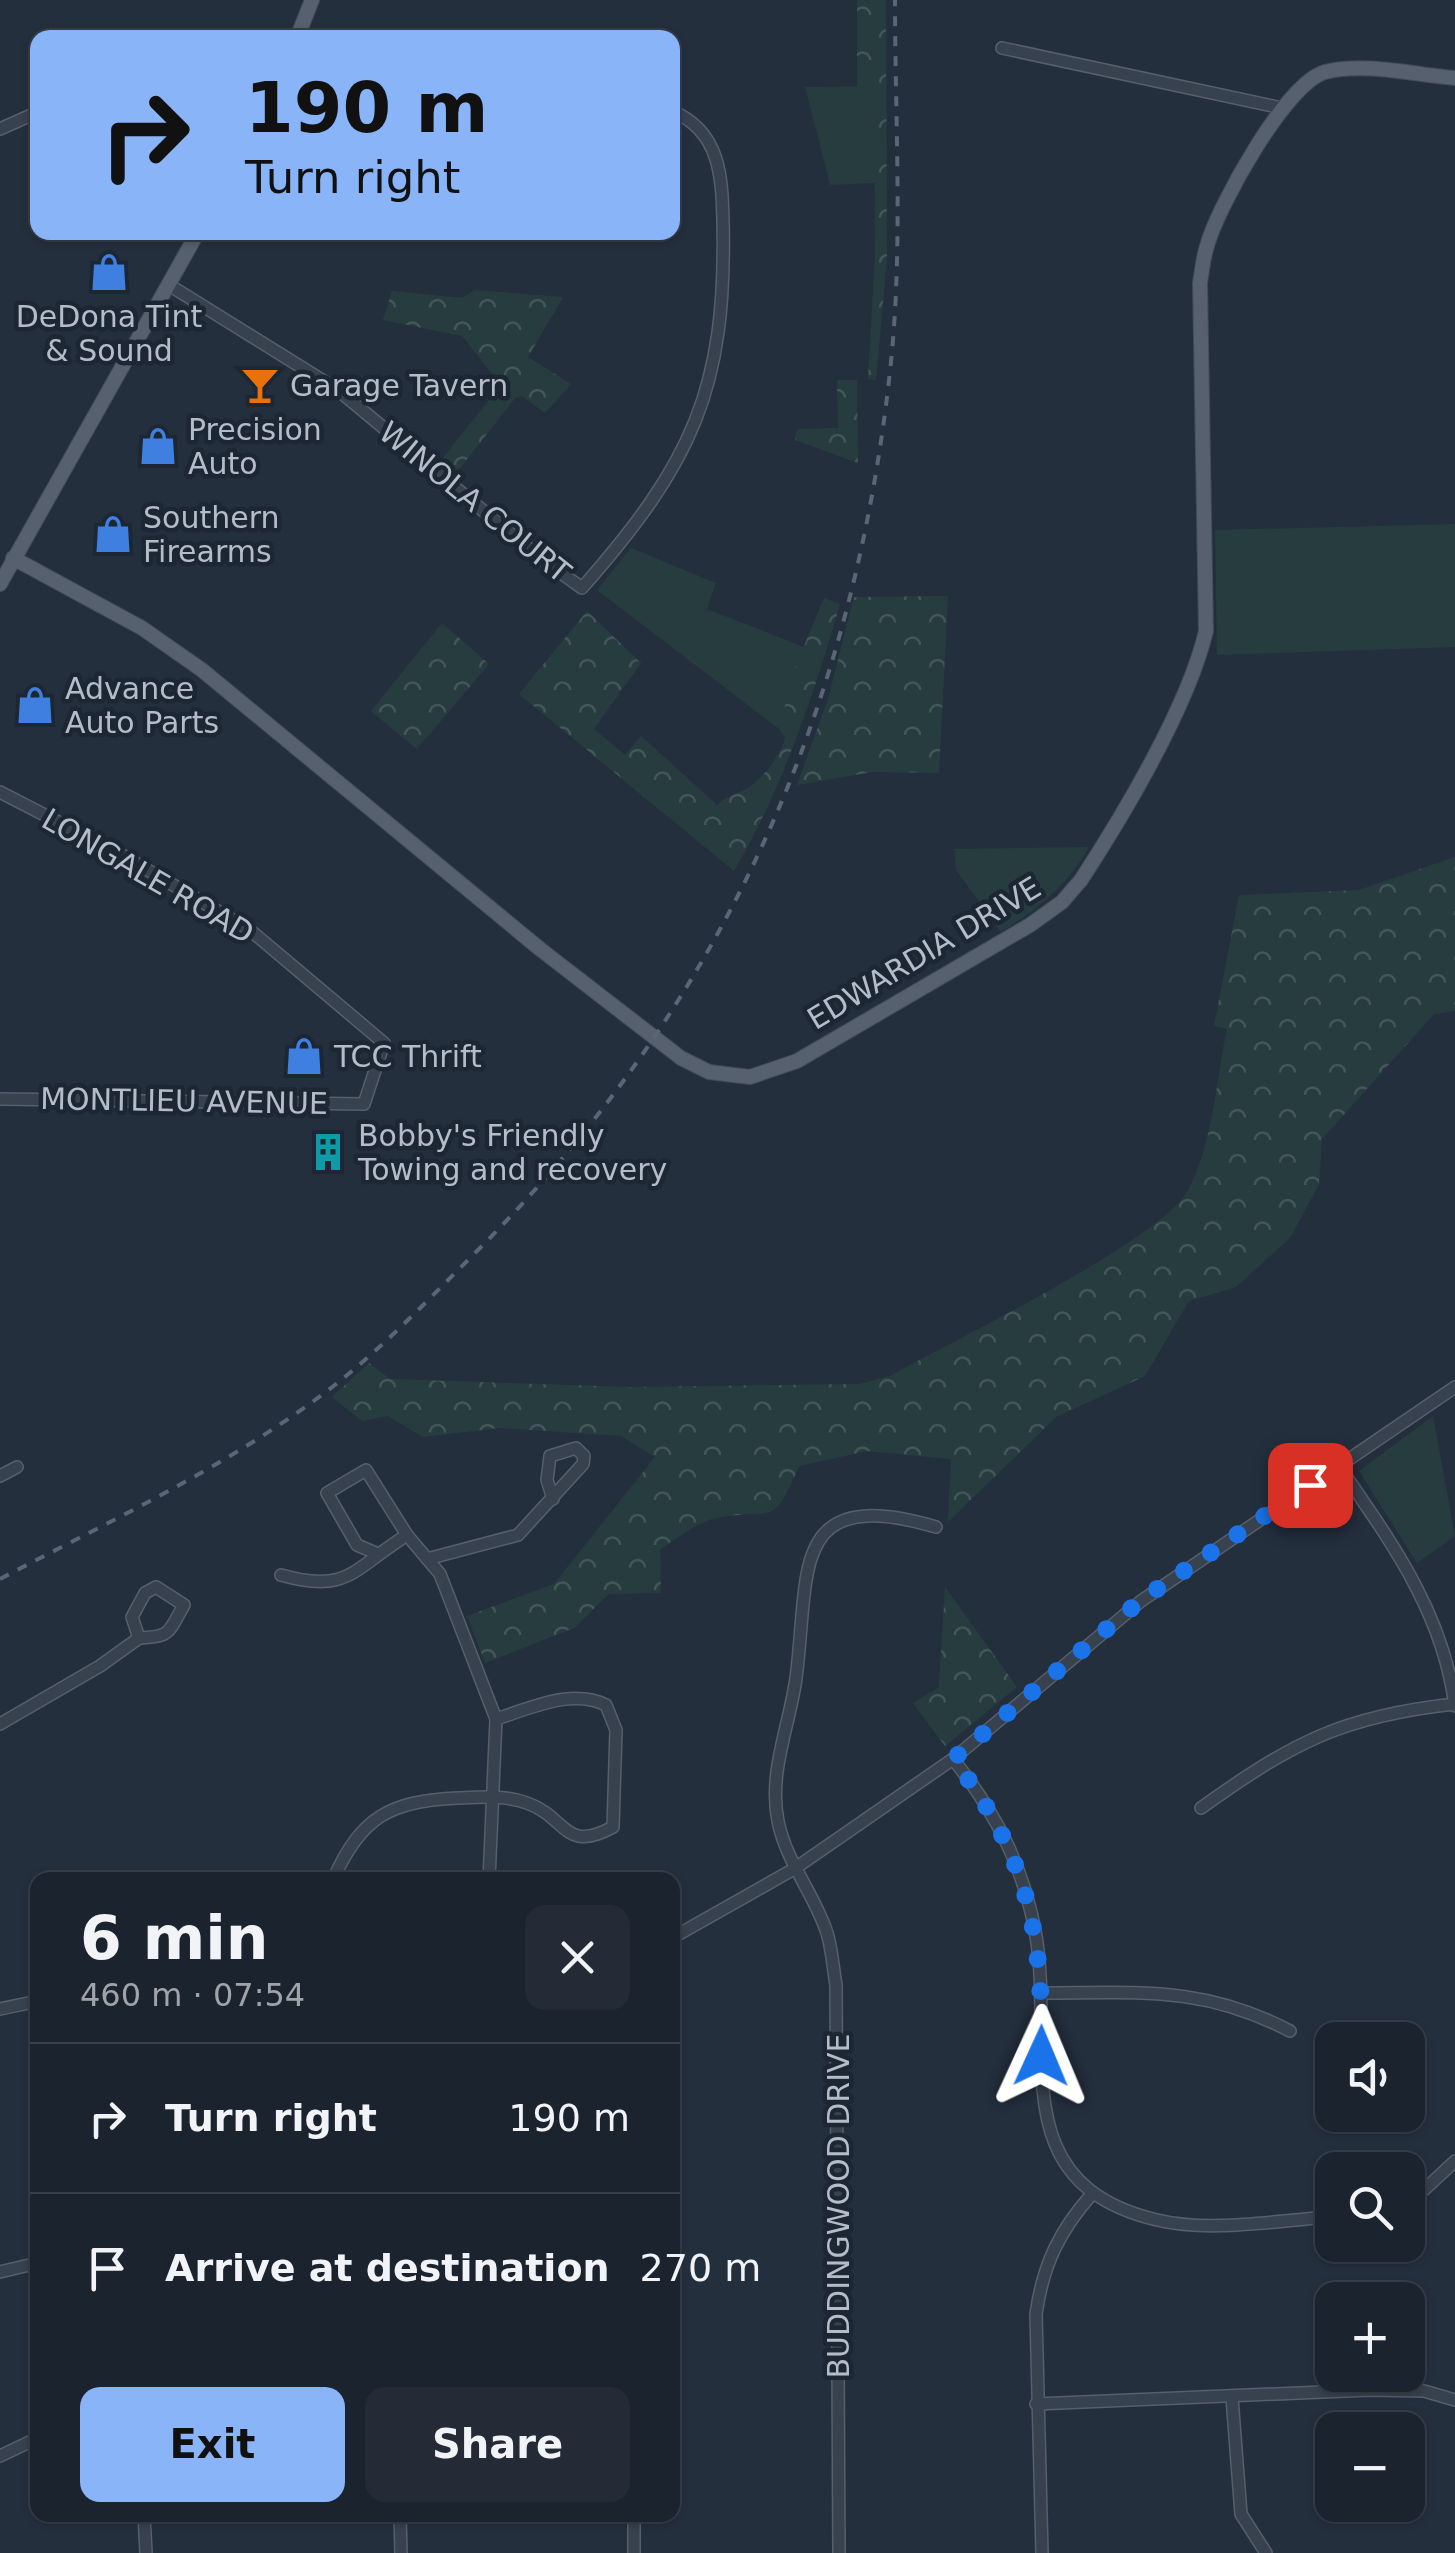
<!DOCTYPE html>
<meta charset="utf-8">
<style>
:root{--surface:#1b232e;--page:#242b36;--text:#f1f3f6;--muted:#a0a4aa;--line:#39404a;--accent:#8ab4f8}
body{margin:0;font-family:"DejaVu Sans",sans-serif;background:var(--page);color:var(--text);height:100vh;display:flex;flex-direction:column;font-size:38px;white-space:nowrap}
*{box-sizing:border-box;margin:0}
p{font-size:32px;color:var(--muted)}
.icon{flex:none;width:55px;height:55px;fill:none;stroke:currentColor;stroke-width:2;stroke-linecap:round;stroke-linejoin:round}
.map{position:relative;flex:1;overflow:hidden}
.sheet{position:absolute;left:30px;top:1872px;width:650px;height:650px;display:flex;flex-direction:column;background:var(--surface);border-radius:20px;box-shadow:0 2px 8px #0004,0 0 0 2px var(--line)}
.sheet>*{flex:none}
.hud{position:absolute;left:30px;top:30px;width:650px;height:210px;border-radius:20px;box-shadow:0 2px 8px #0004,0 0 0 2px var(--line);background:#8ab4f8;color:#111;overflow:hidden}
.buttons{position:absolute;left:1315px;top:2022px;display:grid;gap:20px}
.buttons a{display:grid;place-items:center;width:110px;height:110px;border-radius:20px;background:var(--surface);box-shadow:0 2px 8px #0004,0 0 0 2px var(--line);font-size:50px}
.pin{position:absolute;display:grid;place-items:center;width:85px;height:85px;color:#fff;margin:-42px;border-radius:20px;box-shadow:0 5px 15px #0006}
.me{position:absolute;width:110px;margin:-55px;rotate:1deg;stroke-linejoin:round;filter:drop-shadow(0 0 8px #0008)}
.turn{display:flex;align-items:center;gap:35px;height:210px;padding:0 50px;font-size:45px}
.turn .icon{width:130px;height:130px;stroke-width:2.5}
.turn b{display:block;font-size:70px;line-height:85px}
.round{display:grid;place-items:center;flex:none;width:105px;height:105px;border-radius:20px;background:var(--page)}
.headline{display:flex;align-items:center;justify-content:space-between;height:170px;padding:0 50px}
h1{font-size:60px;font-weight:700;line-height:75px}
.button{display:flex;gap:20px;margin-top:auto;padding:20px 50px}
.button a{flex:1;height:115px;border-radius:20px;background:var(--accent);color:#111;font-size:40px;font-weight:700;line-height:115px;text-align:center}
.button a+a{background:var(--page);color:var(--text)}
ul{padding:0;list-style:none}
li{display:flex;align-items:center;gap:30px;height:150px;padding:0 50px;border-top:2px solid var(--line)}
li div{flex:1}
li b{display:block;font-size:38px}
li em{font-style:normal}
.map>svg:first-child{display:block}
</style>
<div class="map">
<svg width="1455" height="2553" viewBox="0 0 1455 2553">
<defs>
<pattern id="forest-crowns" width="20" height="18" patternUnits="userSpaceOnUse" patternTransform="scale(2.5)"><rect width="20" height="18" fill="#263c3f"/><path d="M2 6a3 3 0 1 1 6 0M12 15a3 3 0 1 1 6 0" fill="none" stroke="#435659"/></pattern>
</defs>
<rect width="100%" height="100%" fill="#242f3e"/>
<g fill="#263c3f">
<path d="M874,86L875,183L830,185L805,87Z"/>
<path d="M1455,524V647L1217,655L1215,530Z"/>
<path d="M631,548L716,583L707,609L804,647L779,729L597,590Z"/>
<path d="M1089,847C1068,886 1038,908 1001,932L956,870L954,849Z"/>
<path d="M1433,1416L1455,1536L1417,1563L1359,1471Z"/>
</g>
<g fill="url(#forest-crowns)">
<path d="M857,0H886L887,258L876,380L868,379L875,257L874,87L857,86Z"/>
<path d="M475,290L563,297L528,357L571,384L545,413L522,396L515,398L457,472L442,459L501,385L462,336L383,320L392,291L462,298Z"/>
<path d="M837,380H857L858,463L795,440L797,429L838,428Z"/>
<path d="M948,596L939,773L872,772L797,785L828,699L854,597Z"/>
<path d="M824,598L840,604C813,697 783,787 734,871L519,694L587,611L641,663L594,729L625,755L641,736L717,805C728,794 742,793 752,785C765,775 783,752 785,737L779,729L794,670Z"/>
<path d="M442,623L489,664L417,749L371,711Z"/>
<path d="M1455,857V1011L1434,1014L1322,1139L1319,1184L1290,1238L1236,1287L1189,1301L1145,1376L1056,1417L948,1522L951,1459L867,1451L799,1466C772,1530 775,1507 716,1518C697,1522 677,1539 660,1549L661,1593L609,1594L574,1628L485,1663L467,1616L554,1584L655,1457L621,1436L500,1428L423,1437L388,1416L362,1421L332,1397L369,1363L390,1379L630,1387L859,1384L890,1376C949,1343 1159,1241 1187,1192C1213,1147 1216,1079 1227,1029L1214,1026L1239,895L1359,890Z"/>
<path d="M945,1587L1017,1687L945,1746L913,1703L939,1687Z"/>
</g>
<g fill="none" stroke-linecap="round" stroke-linejoin="round">
<g stroke="#565f6c" stroke-width="14">
<g id="minor">
<path d="M1002,48L1282,108"/>
<path d="M0,129L38,112"/>
<path d="M169,285L338,390L540,558L582,588C692,463 727,389 723,221C722,176 720,131 672,111"/>
<path d="M0,792L122,855L250,930L384,1043L364,1104L0,1099"/>
<path d="M1339,1466C1391,1542 1443,1612 1455,1706"/>
<path d="M0,1476L17,1467"/>
<path d="M378,1554L357,1545L327,1493L366,1470L407,1535L440,1574L496,1719L489,1880"/>
<path d="M427,1559L518,1535L583,1464L584,1456L576,1448L550,1456L547,1480L553,1499"/>
<path d="M281,1575C348,1594 353,1569 407,1535"/>
<path d="M156,1587L184,1605C168,1633 171,1637 139,1638L132,1617L145,1593Z"/>
<path d="M0,1724L100,1666L139,1638"/>
<path d="M953,1759C996,1813 1024,1867 1036,1936C1055,2050 1001,2183 1157,2220C1211,2233 1278,2220 1332,2217"/>
<path d="M1201,1808C1292,1743 1342,1716 1455,1704"/>
<path d="M333,1880C361,1816 391,1801 458,1798C481,1797 505,1795 527,1803C567,1817 564,1854 613,1827L616,1730L606,1705C572,1688 531,1708 496,1719"/>
<path d="M672,1938L794,1869L953,1759L1141,1601L1455,1387"/>
<path d="M1042,1993C1138,1993 1202,1985 1290,2031"/>
<path d="M0,2009L38,2001"/>
<path d="M1408,2197L1425,2189L1455,2161"/>
<path d="M0,2272L38,2263"/>
<path d="M1232,2398L1241,2514L1266,2553"/>
<path d="M1036,2404L1370,2390L1424,2391L1455,2400"/>
<path d="M0,2456L38,2438"/>
<path d="M144,2515L146,2553"/>
<path d="M400,2515L401,2553"/>
<path d="M634,2515V2553"/>
<path d="M839,2553L836,1985C833,1968 832,1949 827,1933C814,1893 786,1862 778,1821C768,1773 790,1724 796,1678C810,1572 788,1484 936,1527"/>
<path d="M1042,2553L1036,2314C1043,2265 1059,2231 1092,2194"/>
</g>
</g>
<g stroke="#414a57" stroke-width="16">
<g id="major">
<path d="M297,38L312,0"/>
<path d="M13,558L142,628L202,670L540,949L681,1058L709,1072L750,1077L797,1061L1030,925L1062,902L1081,880C1124,814 1188,707 1206,631L1200,283C1202,271 1203,258 1207,246C1218,206 1286,83 1325,72C1364,62 1416,75 1455,78"/>
<path d="M0,584L198,232"/>
</g>
</g>
<use href="#minor" stroke="#38414e" stroke-width="11"/>
<use href="#major" stroke="#56606e" stroke-width="14"/>
<path stroke="#5a6575" stroke-width="4" stroke-dasharray="10 10" stroke-linecap="butt" d="M0,1579C106,1523 218,1471 315,1400C373,1358 422,1306 473,1255C722,1008 855,710 891,362C903,243 895,120 895,0"/>
</g>
<g fill="none" stroke-linecap="round" stroke-linejoin="round">
<path stroke="#1a73e8" stroke-width="18" stroke-dasharray="0 32.4" d="M1041,2056C1044,1937 1028,1854 953,1759L1141,1600L1310,1485"/>
</g>
<defs>
<g id="shop-bare" transform="scale(3)"><path d="M-5-2.5h2.3a2.7 3.5 0 0 1 5.4 0H5L5.5 6h-11ZM-1.5-2.5h3a1.5 2.3 0 0 0-3 0Z" fill="#3f7fe0" stroke="#1d2633" stroke-width="2.5" paint-order="stroke"/></g>
<g id="bar-bare" transform="scale(3)"><path d="M-6-5H6L.8 .8V4.5H3.5V6h-7V4.5H-.8V.8Z" fill="#e8710a" stroke="#1d2633" stroke-width="2.5" paint-order="stroke"/></g>
<g id="building-bare" transform="scale(3)"><path d="M-4-6H4V6H1V3H-1V6H-4ZM-2.5-4.3h1.7v1.8h-1.7ZM.8-4.3h1.7v1.8H.8ZM-2.5-1h1.7V.8h-1.7ZM.8-1h1.7V.8H.8Z" fill="#0f9aa8" stroke="#1d2633" stroke-width="2.5" paint-order="stroke"/></g>
</defs>
<g fill-rule="evenodd">
<use href="#shop-bare" x="109" y="272"/>
<use href="#bar-bare" x="260" y="385"/>
<use href="#shop-bare" x="158" y="446"/>
<use href="#shop-bare" x="113" y="534"/>
<use href="#shop-bare" x="35" y="705"/>
<use href="#shop-bare" x="304" y="1056"/>
<use href="#building-bare" x="328" y="1152"/>
</g>
<g text-anchor="middle" dominant-baseline="central" stroke-width="9" stroke-linejoin="round" paint-order="stroke">
<g font-size="30" fill="#b4bcc9" stroke="#1d2633" text-anchor="start">
<text x="109" y="316" text-anchor="middle">DeDona Tint<tspan x="109" dy="34">&amp; Sound</tspan></text>
<text x="290" y="385">Garage Tavern</text>
<text x="188" y="429">Precision<tspan x="188" dy="34">Auto</tspan></text>
<text x="143" y="517">Southern<tspan x="143" dy="34">Firearms</tspan></text>
<text x="65" y="688">Advance<tspan x="65" dy="34">Auto Parts</tspan></text>
<text x="334" y="1056">TCC Thrift</text>
<text x="358" y="1135">Bobby's Friendly<tspan x="358" dy="34">Towing and recovery</tspan></text>
</g>
<g font-size="30" fill="#b4bcc9" stroke="#1d2633">
<text transform="translate(475 502) rotate(39)">WINOLA COURT</text>
<text transform="translate(148 876) rotate(30)">LONGALE ROAD</text>
<text transform="translate(924 953) rotate(-31)">EDWARDIA DRIVE</text>
<text transform="translate(184 1101) rotate(1)">MONTLIEU AVENUE</text>
<text transform="translate(838 2206) rotate(-90)">BUDDINGWOOD DRIVE</text>
</g>
</g>
</svg>
<div class="buttons">
<a><svg class="icon" aria-label="sound" viewBox="0 0 24 24"><path d="M4 9h4l5-4v14l-5-4H4zM17 9q2 3 0 6"/></svg></a>
<a><svg class="icon" aria-label="search" viewBox="0 0 24 24"><circle cx="10" cy="10" r="6"/><path d="M15 15l6 6"/></svg></a>
<a>+</a>
<a>−</a>
</div>
<div class="pin" style="left:1310px;top:1485px;background:#d93025"><svg class="icon" aria-label="arrive" viewBox="0 0 24 24"><path d="M6 21V4h12l-3 4 3 4H6"/></svg></div>
<svg class="me" style="left:1041px;top:2056px" viewBox="-20 -20 40 40"><path d="M0-17L14 15 0 8-14 15z" fill="#1a73e8" stroke="#fff" stroke-width="4"/></svg>
<div class="hud">
<div class="turn"><svg class="icon" aria-label="right" viewBox="0 0 24 24"><path d="M7 20v-9h11M14 6l5 5-5 5"/></svg><div><b>190 m</b>Turn right</div></div>
</div>
<section class="sheet">
<div class="headline"><div><h1>6 min</h1><p>460 m · 07:54</p></div><a class="round"><svg class="icon" aria-label="close" viewBox="0 0 24 24"><path d="M6 6l12 12M18 6L6 18"/></svg></a></div>
<ul>
<li><svg class="icon" aria-label="right" viewBox="0 0 24 24"><path d="M7 20v-9h11M14 6l5 5-5 5"/></svg><div><b>Turn right</b></div><em>190 m</em></li>
<li><svg class="icon" aria-label="arrive" viewBox="0 0 24 24"><path d="M6 21V4h12l-3 4 3 4H6"/></svg><div><b>Arrive at destination</b></div><em>270 m</em></li>
</ul>
<div class="button"><a>Exit</a><a>Share</a></div>
</section>
</div>
